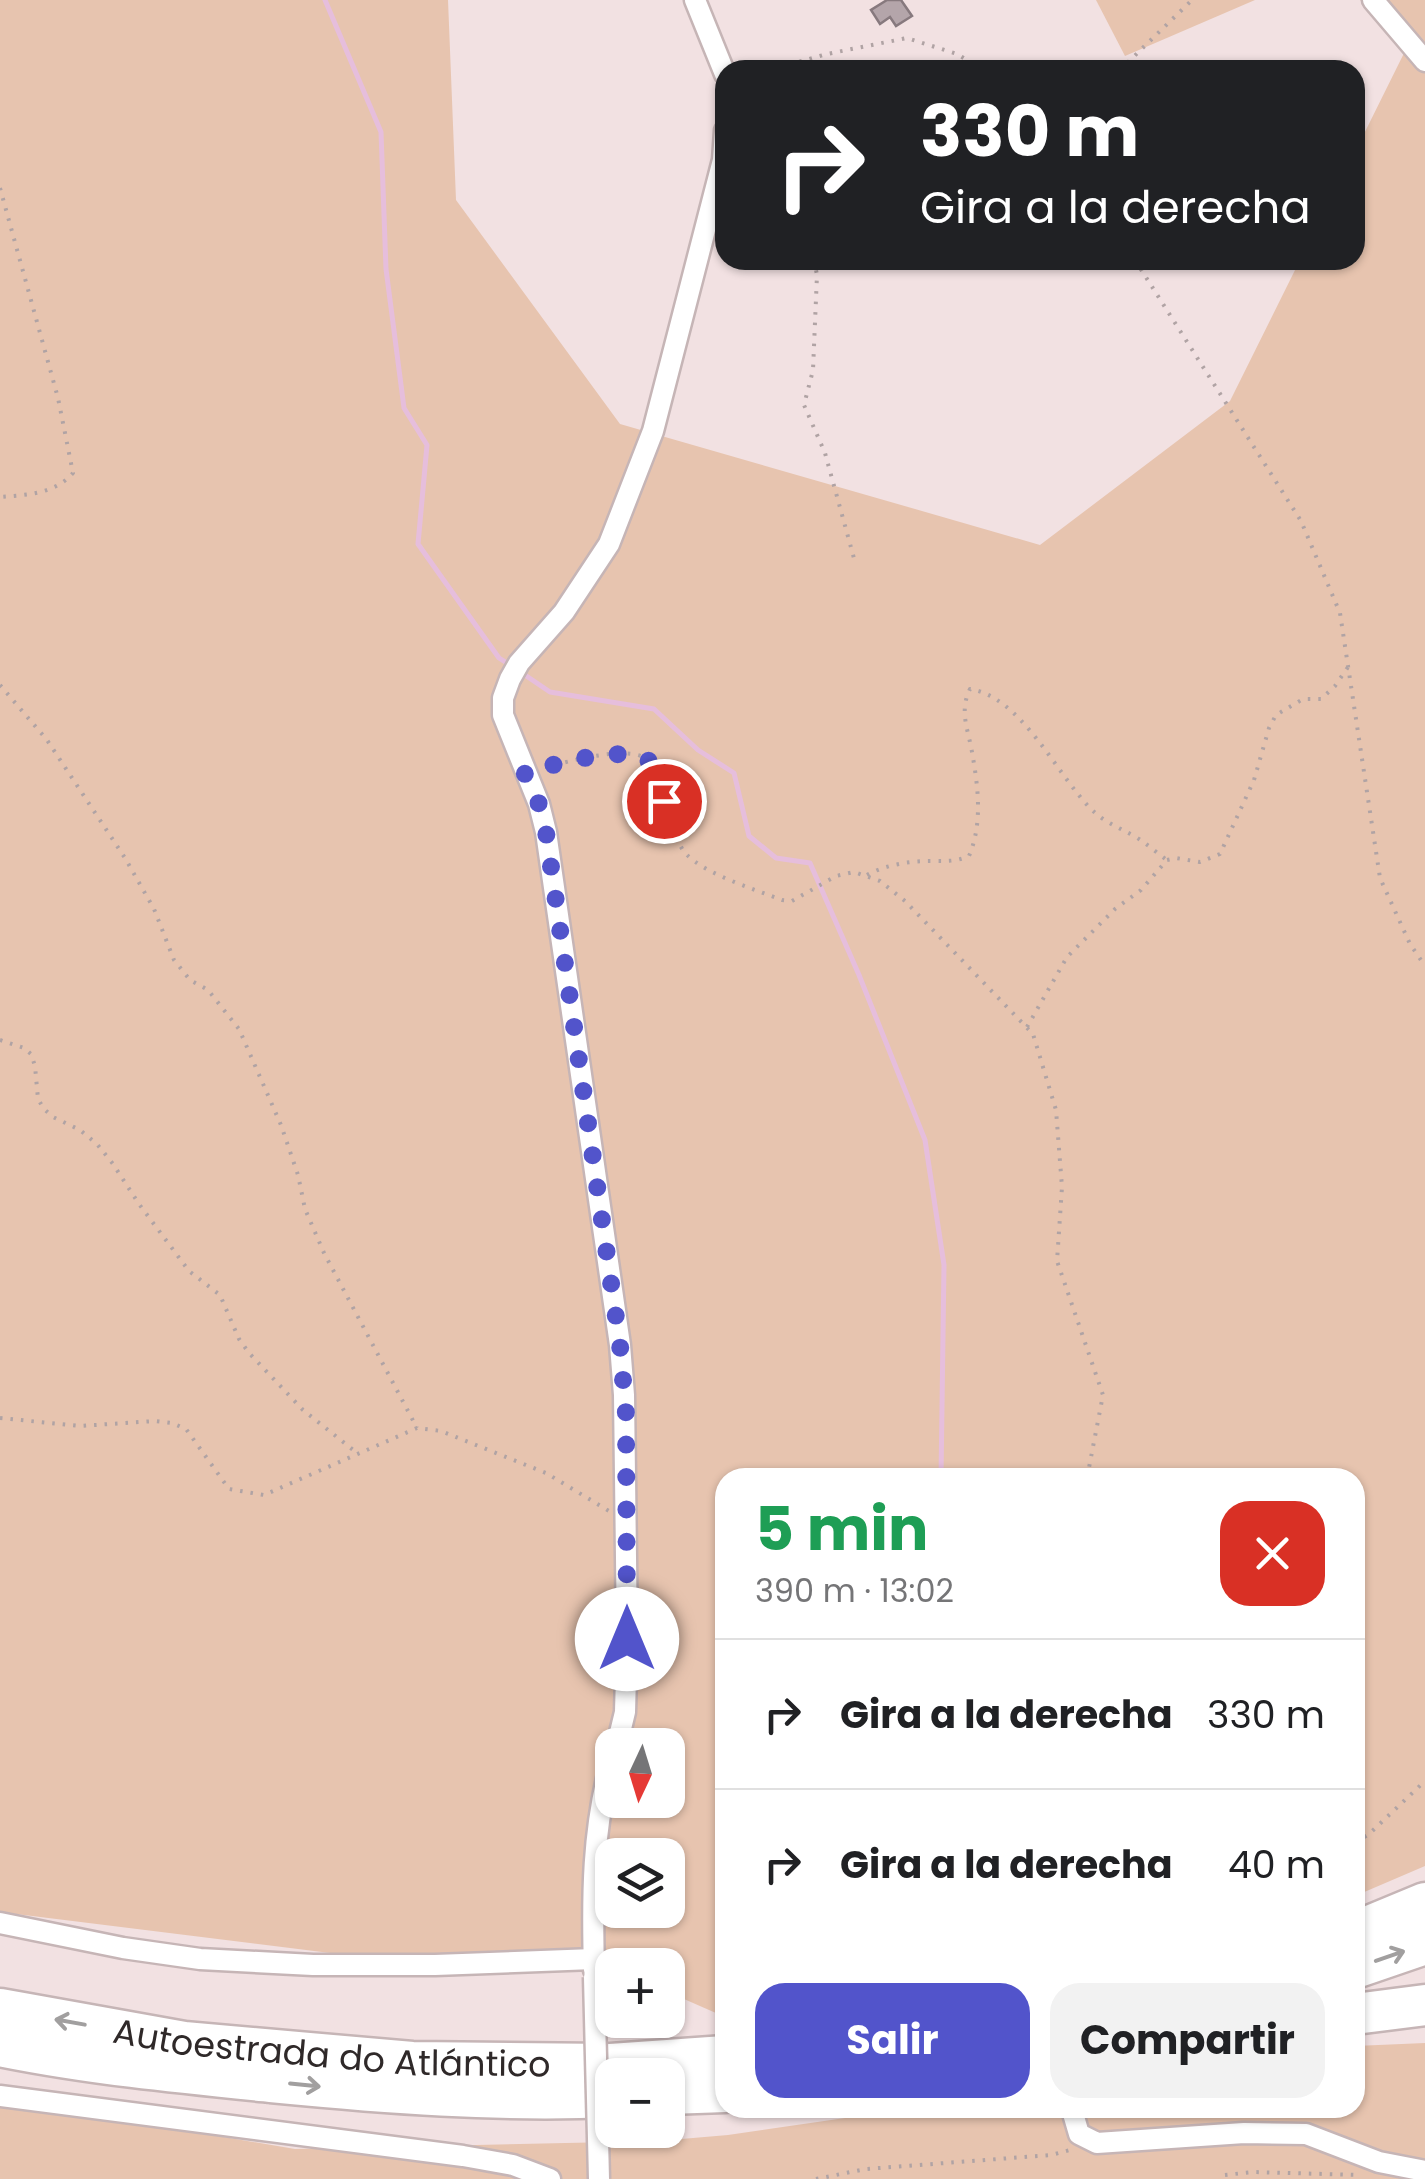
<!DOCTYPE html>
<html lang="es">
<meta charset="utf-8">
<style>
:root{--surface:#fff;--page:#f2f2f2;--text:#202124;--muted:#757577;--line:#e0e0e0;--accent:#5254cb}
body{margin:0;font-family:Poppins,sans-serif;background:var(--page);color:var(--text);height:100vh;display:flex;flex-direction:column;font-size:38px;white-space:nowrap}
*{box-sizing:border-box;margin:0}
p{font-size:32px;color:var(--muted)}
.icon{flex:none;width:55px;height:55px;fill:none;stroke:currentColor;stroke-width:2;stroke-linecap:round;stroke-linejoin:round}
.map{position:relative;flex:1;overflow:hidden}
.sheet{position:absolute;left:715px;top:1468px;width:650px;height:650px;display:flex;flex-direction:column;background:var(--surface);border-radius:30px;box-shadow:0 2px 8px #0004}
.sheet>*{flex:none}
.banner{position:absolute;left:715px;top:60px;width:650px;height:210px;border-radius:30px;box-shadow:0 2px 8px #0004;background:#202124;color:#fff;overflow:hidden}
.needle{width:65px;rotate:184deg}
.fabs{position:absolute;left:595px;top:1728px;display:grid;gap:20px}
.fabs a{display:grid;place-items:center;width:90px;height:90px;border-radius:20px;background:var(--surface);box-shadow:0 2px 8px #0004;font-size:50px}
.pin{position:absolute;display:grid;place-items:center;width:85px;height:85px;color:#fff;margin:-42px;border:5px solid #fff;border-radius:50%;box-shadow:0 2px 10px #0007}
.me{position:absolute;width:110px;margin:-55px;rotate:0deg;stroke-linejoin:round;filter:drop-shadow(0 0 8px #0008)}
.turn{display:flex;align-items:center;gap:35px;height:210px;padding:0 40px;font-size:45px}
.turn .icon{width:130px;height:130px;stroke-width:2.5}
.turn b{display:block;font-size:70px;line-height:85px}
.round{display:grid;place-items:center;flex:none;width:105px;height:105px;border-radius:30px;background:var(--page)}
.head{display:flex;align-items:center;justify-content:space-between;height:170px;padding:0 40px}
h1{font-size:60px;font-weight:700;line-height:75px;color:#1e9e55}
.button{display:flex;gap:20px;margin-top:auto;padding:20px 40px}
.button a{flex:1;height:115px;border-radius:30px;background:var(--accent);color:#fff;font-size:40px;font-weight:700;line-height:115px;text-align:center}
.button a+a{background:var(--page);color:var(--text)}
ul{padding:0;list-style:none}
li{display:flex;align-items:center;gap:30px;height:150px;padding:0 40px;border-top:2px solid var(--line)}
li div{flex:1}
li b{display:block;font-size:38px}
li em{font-style:normal}
.map>svg:first-child{display:block}
</style>
<div class="map">
<svg width="1425" height="2179" viewBox="0 0 1425 2179">
<rect width="100%" height="100%" fill="#f2e1e2"/>
<g fill="#e7c4af" fill-rule="evenodd">
<path d="M0,0H448L456,200L620,424L1040,545L1230,401L1300,260H1355V152L1414,33L1360,0H1425V1866L1355,1896V1478H725V2017L668,1992V1965H612V1967L577,1951L346,1955L0,1912ZM612,1745H668V1800H612ZM612,1855H668V1910H612Z"/>
<path d="M1096,0H1255L1125,56Z"/>
<path d="M1425,2043V2179H0V2099L295,2149L658,2141L728,2135L914,2108H1355V2046Z"/>
</g>
<g fill="none" stroke-linecap="round" stroke-linejoin="round">
<g stroke="#e6bedc" stroke-width="5">
<path d="M325,0L381,132L386,269L404,408L427,445L418,544L499,658L510,665"/>
<path d="M519,671L550,692L654,709L698,750L734,773L749,836L776,858L810,863L859,975L925,1140L944,1265L941,1478"/>
</g>
</g>
<path fill="#b4a5aa" stroke="#87797e" stroke-width="2.5" d="M887,0H901L912,16L896,26L890,17L880,24L871,10Z"/>
<g fill="none" stroke-linecap="round" stroke-linejoin="round">
<g stroke="#c6b5b6" stroke-width="25">
<g id="minor">
<path d="M695,0L725,74"/>
<path d="M1373,0L1425,61"/>
<path d="M617,1745L625,1712L627,1639L624,1395L620,1345L546,832L539,804L503,715V698L510,679L519,663L564,612L609,544L653,431L723,160L725,131"/>
<path d="M0,1923L123,1948L200,1959L313,1965H435L594,1959"/>
<path d="M594,1970C592,1898 592,1829 612,1759"/>
<path d="M0,2096L463,2156L513,2165L550,2179"/>
<path d="M1072,2110L1079,2134L1097,2143L1244,2133L1306,2134L1379,2162L1425,2171"/>
</g>
</g>
<g stroke="#c6b5b6" stroke-width="45">
<g id="motorway">
<path d="M1355,1932L1425,1903"/>
<path d="M1355,1968L1425,1944"/>
<path id="s1" d="M0,2009L184,2042L412,2062L611,2064L725,2056"/>
<path d="M1355,2014L1425,2005"/>
<path d="M0,2046C89,2064 181,2073 271,2082C385,2093 498,2102 612,2097"/>
<path d="M668,2094L725,2092"/>
</g>
</g>
<g stroke="#b0a3a4" stroke-width="4" stroke-dasharray="2.5 8" stroke-linecap="butt">
<path d="M769,70L827,54L907,38L957,54L983,70"/>
<path d="M1120,70L1192,0"/>
<path d="M0,188L58,398L73,473C55,494 26,495 0,497"/>
<path d="M814,260L817,275L813,370L804,405L825,453L855,562"/>
<path d="M1135,260L1301,521L1340,613L1380,878L1410,944L1425,966"/>
<path d="M0,685L47,740L125,858L154,909L174,960L190,980L208,990L239,1029L281,1125L298,1175L305,1209L324,1253L417,1428"/>
<path d="M545,767C569,762 630,743 650,761C660,771 665,804 671,819C675,829 678,846 686,854C707,875 754,889 782,900L792,901L836,876L854,872L880,881L905,901L1033,1034L1056,1110L1062,1187L1057,1261L1103,1395L1087,1478"/>
<path d="M867,875C885,865 909,861 930,861C944,861 956,862 969,856C983,823 978,786 972,752C968,729 959,711 970,689C1021,697 1056,773 1090,808C1105,823 1118,827 1136,837C1147,844 1157,853 1167,860"/>
<path d="M1027,1027L1067,957L1115,909L1141,890L1167,860L1176,858L1200,862L1220,854L1254,780L1269,728L1276,715L1303,699H1321L1335,686L1348,667"/>
<path d="M0,1040L24,1048L31,1054L35,1066L38,1099L44,1109L53,1117L80,1130L97,1144L113,1164L139,1204L189,1271L220,1295L239,1339L249,1353L303,1410L357,1453"/>
<path d="M0,1418L80,1426L155,1421L172,1423L186,1429L229,1489L264,1495L417,1428L441,1431L546,1473L609,1511"/>
<path d="M1355,1842L1368,1835L1425,1781"/>
<path d="M1225,2175L1253,2172L1360,2175"/>
<path d="M816,2179L866,2169L1051,2155L1070,2150"/>
</g>
<use href="#minor" stroke="#fff" stroke-width="20"/>
<use href="#motorway" stroke="#fff" stroke-width="40"/>
<g stroke="#c6b5b6" stroke-width="25" stroke-linecap="butt">
<path id="minor-bridge" d="M594,1977L599,2179"/>
</g>
<use href="#minor-bridge" stroke="#fff" stroke-width="20"/>
</g>
<defs><path id="oneway-shaft" d="M-6 0H5M1.5-3L5.5 0L1.5 3" fill="none" stroke-width="1.6" stroke-linecap="round" stroke-linejoin="round" transform="scale(2.5)"/></defs>
<g stroke="#a19f9f">
<use href="#oneway-shaft" transform="translate(1390 1956) rotate(-19)"/>
<use href="#oneway-shaft" transform="translate(70 2022) rotate(-170)"/>
<use href="#oneway-shaft" transform="translate(305 2085) rotate(6)"/>
</g>
<g fill="none" stroke-linecap="round" stroke-linejoin="round">
<path stroke="#5254cb" stroke-width="18" stroke-dasharray="0 32.4" d="M627,1639L626,1414L620,1345L546,832L539,804L524,772C552,766 630,741 651,763C660,772 661,789 664,801"/>
</g>
<g text-anchor="middle" dominant-baseline="central" stroke-width="9" stroke-linejoin="round" paint-order="stroke">
<g font-size="35" fill="#2f2929" stroke="#f2e1e2">
<text stroke="none"><textPath href="#s1" startOffset="335">Autoestrada do Atlántico</textPath></text>
</g>
</g>
</svg>
<div class="fabs">
<a><svg class="needle" viewBox="-14 -14 28 28"><path d="M0-13l5 13h-10z" fill="#e53935"/><path d="M0 13l5-13h-10z" fill="#757577"/></svg></a>
<a><svg class="icon" aria-label="layers" viewBox="0 0 24 24"><path d="M12 4l9 5-9 5-9-5zM3 14l9 5 9-5"/></svg></a>
<a>+</a>
<a>−</a>
</div>
<div class="pin" style="left:664px;top:801px;background:#d93025"><svg class="icon" aria-label="arrive" viewBox="0 0 24 24"><path d="M6 21V4h12l-3 4 3 4H6"/></svg></div>
<svg class="me" style="left:627px;top:1639px" viewBox="-20 -20 40 40"><circle r="19" fill="#fff"/><path d="M0-13L10 11 0 6-10 11z" fill="#5254cb"/></svg>
<div class="banner">
<div class="turn"><svg class="icon" aria-label="right" viewBox="0 0 24 24"><path d="M7 20v-9h11M14 6l5 5-5 5"/></svg><div><b>330 m</b>Gira a la derecha</div></div>
</div>
<section class="sheet">
<div class="head"><div><h1>5 min</h1><p>390 m · 13:02</p></div><a class="round" style="background:#d93025;color:#fff"><svg class="icon" aria-label="close" viewBox="0 0 24 24"><path d="M6 6l12 12M18 6L6 18"/></svg></a></div>
<ul>
<li><svg class="icon" aria-label="right" viewBox="0 0 24 24"><path d="M7 20v-9h11M14 6l5 5-5 5"/></svg><div><b>Gira a la derecha</b></div><em>330 m</em></li>
<li><svg class="icon" aria-label="right" viewBox="0 0 24 24"><path d="M7 20v-9h11M14 6l5 5-5 5"/></svg><div><b>Gira a la derecha</b></div><em>40 m</em></li>
</ul>
<div class="button"><a>Salir</a><a>Compartir</a></div>
</section>
</div>
